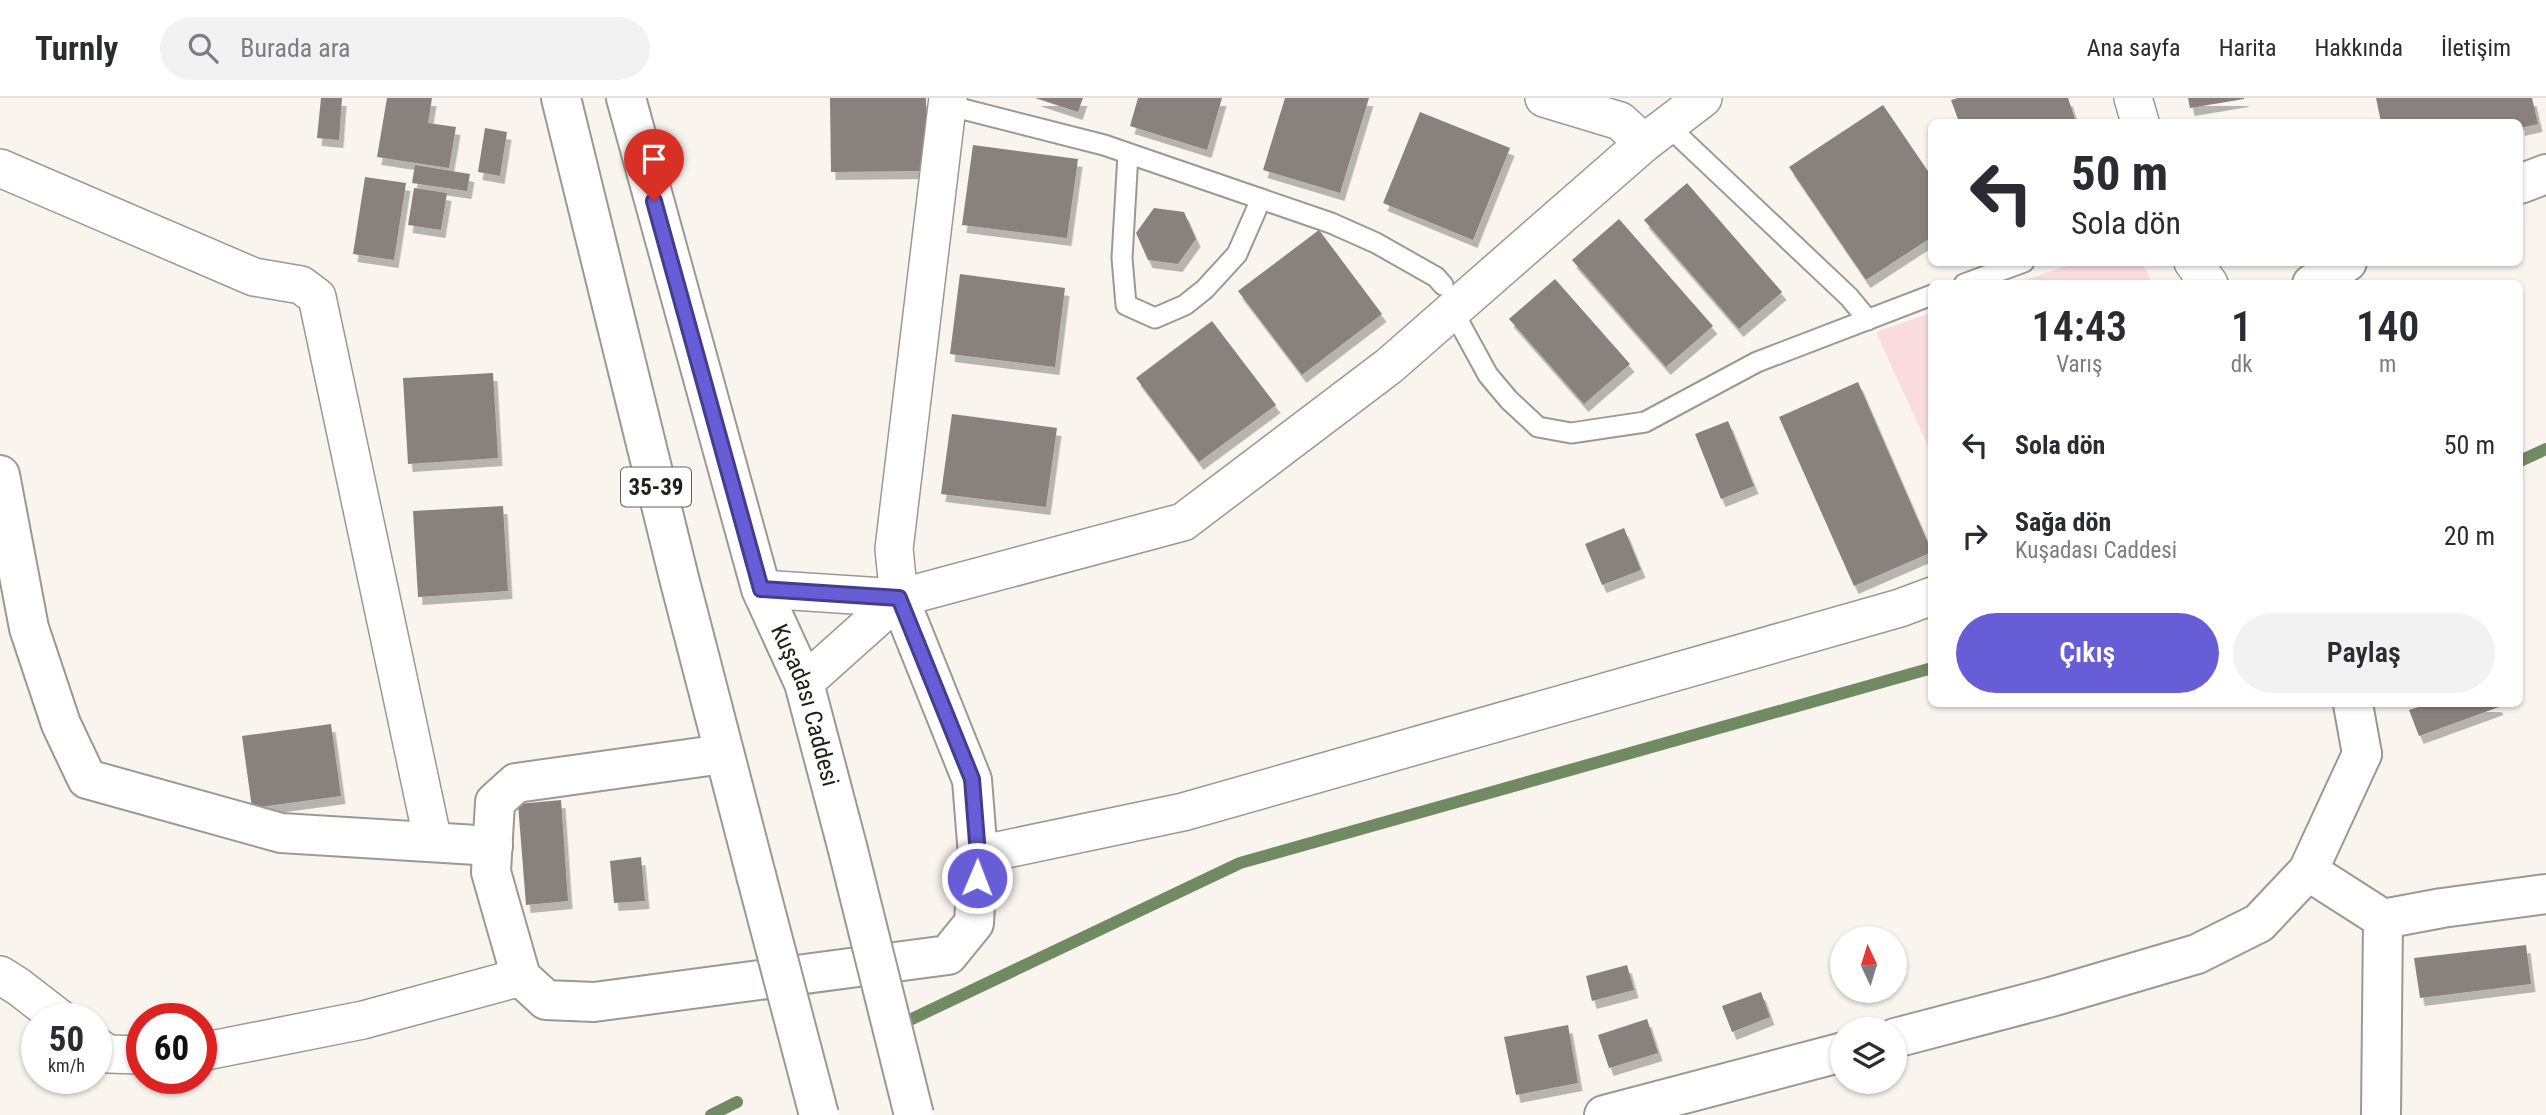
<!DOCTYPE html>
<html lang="tr">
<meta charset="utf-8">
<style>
:root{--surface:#fff;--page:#f2f2f3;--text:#2b2b33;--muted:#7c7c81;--line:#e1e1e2;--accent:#675ed7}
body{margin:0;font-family:"Roboto Condensed",sans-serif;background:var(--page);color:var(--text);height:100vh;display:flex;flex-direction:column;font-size:26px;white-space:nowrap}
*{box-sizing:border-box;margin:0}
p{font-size:23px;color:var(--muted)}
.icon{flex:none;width:38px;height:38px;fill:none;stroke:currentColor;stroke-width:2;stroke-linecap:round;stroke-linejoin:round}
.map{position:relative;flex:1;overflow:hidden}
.panel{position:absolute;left:1928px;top:182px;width:595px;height:427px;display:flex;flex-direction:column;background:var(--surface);border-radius:10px;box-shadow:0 2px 5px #0004}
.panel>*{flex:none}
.guide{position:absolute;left:1928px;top:21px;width:595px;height:147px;border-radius:10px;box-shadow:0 2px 5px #0004;background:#fff;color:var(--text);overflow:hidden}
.needle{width:46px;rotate:356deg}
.fabs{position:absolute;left:1830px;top:828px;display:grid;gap:14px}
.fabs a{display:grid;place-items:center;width:77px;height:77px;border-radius:50%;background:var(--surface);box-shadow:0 2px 5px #0004;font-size:35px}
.speed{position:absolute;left:21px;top:905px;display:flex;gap:14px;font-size:35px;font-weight:700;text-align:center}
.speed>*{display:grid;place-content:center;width:91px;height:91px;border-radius:50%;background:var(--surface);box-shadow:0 2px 5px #0004;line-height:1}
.speed small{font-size:18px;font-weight:400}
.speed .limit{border:10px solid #d22;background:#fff;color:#111}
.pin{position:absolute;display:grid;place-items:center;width:60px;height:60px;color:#fff;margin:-72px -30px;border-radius:50% 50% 50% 0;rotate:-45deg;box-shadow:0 0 7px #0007}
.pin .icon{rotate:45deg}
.me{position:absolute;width:77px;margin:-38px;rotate:1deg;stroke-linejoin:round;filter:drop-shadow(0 0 5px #0008)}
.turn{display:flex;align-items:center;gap:24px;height:147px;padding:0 28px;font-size:32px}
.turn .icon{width:91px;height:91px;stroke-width:2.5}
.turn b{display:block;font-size:49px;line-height:60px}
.eta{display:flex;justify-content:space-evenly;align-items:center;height:119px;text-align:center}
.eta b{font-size:42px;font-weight:600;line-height:49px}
.action{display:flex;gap:14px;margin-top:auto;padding:14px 28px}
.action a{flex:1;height:80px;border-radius:42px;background:var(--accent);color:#fff;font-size:28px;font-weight:600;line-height:80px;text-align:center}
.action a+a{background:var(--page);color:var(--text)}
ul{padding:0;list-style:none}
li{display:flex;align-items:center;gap:21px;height:91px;padding:0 28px}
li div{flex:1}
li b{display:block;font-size:26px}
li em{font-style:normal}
header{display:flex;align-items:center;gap:42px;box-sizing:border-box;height:98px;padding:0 35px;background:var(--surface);border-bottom:2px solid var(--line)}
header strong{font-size:33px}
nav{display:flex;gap:38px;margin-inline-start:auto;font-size:24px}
.search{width:490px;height:63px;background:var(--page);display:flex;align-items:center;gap:18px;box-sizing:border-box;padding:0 24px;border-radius:38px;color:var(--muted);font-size:26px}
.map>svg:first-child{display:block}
</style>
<header>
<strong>Turnly</strong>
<div class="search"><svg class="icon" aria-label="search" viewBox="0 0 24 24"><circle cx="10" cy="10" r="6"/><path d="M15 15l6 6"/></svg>Burada ara</div>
<nav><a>Ana sayfa</a><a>Harita</a><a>Hakkında</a><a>İletişim</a></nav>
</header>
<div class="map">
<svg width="2546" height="1017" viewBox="0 0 2546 1017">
<defs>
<filter id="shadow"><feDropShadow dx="4.5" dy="8" stdDeviation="0" flood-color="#0004"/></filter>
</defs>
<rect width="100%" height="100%" fill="#f9f4ed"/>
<g fill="#fadcde">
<path d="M2076,165H2142L2152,185H2016Z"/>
<path d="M1932,215V357L1876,234Z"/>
</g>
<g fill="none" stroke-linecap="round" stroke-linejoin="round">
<g stroke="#708a62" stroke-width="12">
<path d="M2520,363L2546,351"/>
<path d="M897,928L1240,765L1932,570"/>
<path d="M711,1017L737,1004"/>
</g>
</g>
<g fill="#89817e" filter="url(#shadow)">
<path d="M321,0H342L339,42L317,40Z"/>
<path d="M387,0H432L428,25L456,29L449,70L377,59Z"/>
<path d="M830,0H926L927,73L831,74Z"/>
<path d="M1035,0H1083L1078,14Z"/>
<path d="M1138,0H1222L1207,52L1130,28Z"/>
<path d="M1285,0H1369L1340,95L1263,72Z"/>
<path d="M1958,0H2068L2076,24H1959L1951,2Z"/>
<path d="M2188,0H2244V1L2190,10Z"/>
<path d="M2376,0H2532L2538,26L2520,30V24H2381Z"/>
<path d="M1883,7L1932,79V139L1866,182L1789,69Z"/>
<path d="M1420,14L1510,50L1473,142L1383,105Z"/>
<path d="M485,30L507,34L500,78L478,74Z"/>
<path d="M973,47L1078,61L1067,140L962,127Z"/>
<path d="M415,67L470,76L467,93L412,85Z"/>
<path d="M365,79L406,85L394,162L353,156Z"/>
<path d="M1687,85L1782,194L1739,231L1644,122Z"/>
<path d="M414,90L447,95L441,132L408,127Z"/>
<path d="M1154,110L1184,114L1196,141L1178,166L1148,162L1136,135Z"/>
<path d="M1619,121L1713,228L1666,269L1572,162Z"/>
<path d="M1319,132L1382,216L1302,277L1238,193Z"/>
<path d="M960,176L1065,190L1055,269L950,256Z"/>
<path d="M1555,181L1630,266L1584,306L1509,221Z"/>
<path d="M1212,223L1276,307L1199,364L1136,280Z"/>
<path d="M493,275L498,360L408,366L403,280Z"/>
<path d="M1858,284L1932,454L1854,488L1779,319Z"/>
<path d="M952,316L1057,330L1046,409L941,396Z"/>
<path d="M1728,323L1754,388L1721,401L1695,336Z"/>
<path d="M503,408L508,493L418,499L413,413Z"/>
<path d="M1624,430L1641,472L1602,487L1585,446Z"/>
<path d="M2428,606H2497L2499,609L2419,638L2409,612Z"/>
<path d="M331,626L341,698L252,710L242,638Z"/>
<path d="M561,702L568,803L526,807L518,706Z"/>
<path d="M641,759L645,803L614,805L610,763Z"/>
<path d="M2526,847L2531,886L2420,900L2414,860Z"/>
<path d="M1627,867L1634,892L1592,903L1586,878Z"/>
<path d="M1761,894L1770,919L1732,934L1722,908Z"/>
<path d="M1647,921L1658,955L1609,970L1598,937Z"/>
<path d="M1568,927L1578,985L1516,997L1504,939Z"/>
</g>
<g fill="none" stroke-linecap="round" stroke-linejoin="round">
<g stroke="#9d9892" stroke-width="23">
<g id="service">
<path d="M947,7L1104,47L1331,125L1376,145L1436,179L1443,187"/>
<path d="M1667,27L1849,199L1868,222"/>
<path d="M1128,56L1122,160L1126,207L1155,220L1185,207L1205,191L1237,156L1261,101"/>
<path d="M1964,186L2024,164"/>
<path d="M1453,213L1488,277L1509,302L1538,329L1571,335L1645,324L1757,264L1932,197"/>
</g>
</g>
<g stroke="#9d9892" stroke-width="40">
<g id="minor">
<path d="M1544,0L1620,23L1644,45"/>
<path d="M2133,0L2140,24"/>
<path d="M0,70L254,179L301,187L317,199L433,744"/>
<path d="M2193,164L2209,186"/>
<path d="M761,491L899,500L1183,424L1389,268L1644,45L1703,0"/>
<path d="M899,500L894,451L948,0"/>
<path d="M804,585L899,500"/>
<path d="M978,757L1183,714L1900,510L1932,498"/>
<path d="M0,877L19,889L59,920"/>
<path d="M96,948L108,956L142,957"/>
<path d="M201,954L363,922L521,879"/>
</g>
</g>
<g stroke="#9d9892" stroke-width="42">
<g id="tertiary">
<path d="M0,377L29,530L61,626L87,681L281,735L493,748"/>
<path d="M2353,606L2362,656"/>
<path d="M2308,773L2383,821L2381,1017"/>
<path d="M2383,821L2442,810L2546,796"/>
</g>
</g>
<g stroke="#9d9892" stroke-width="42">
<g id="secondary">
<path d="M2520,86L2546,76"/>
<path d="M2312,186L2347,164"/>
<path d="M1895,940L2051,899L2197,856L2259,825L2308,773L2362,656"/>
<path d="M1604,1017L1843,954"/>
</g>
</g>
<g stroke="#9d9892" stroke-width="42">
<g id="primary">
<path d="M561,0L679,480L756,777"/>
<path id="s1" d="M626,0L761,491L804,585L847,748"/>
<path d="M723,656L516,685L495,704L491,774L521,879L546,902L594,904L948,857L974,825L978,757L972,682L899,500"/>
</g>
</g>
<use href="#service" stroke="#fff" stroke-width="19"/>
<use href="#minor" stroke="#fff" stroke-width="37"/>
<use href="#tertiary" stroke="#fff" stroke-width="38"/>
<use href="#secondary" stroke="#fff" stroke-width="38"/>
<use href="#primary" stroke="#fff" stroke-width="38"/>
<g stroke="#9d9892" stroke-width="42" stroke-linecap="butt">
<g id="primary-bridge">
<path d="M847,748L914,1017"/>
<path d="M756,777L819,1017"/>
</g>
</g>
<use href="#primary-bridge" stroke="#fff" stroke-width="38"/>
</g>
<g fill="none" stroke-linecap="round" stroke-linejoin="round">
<g stroke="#433d8c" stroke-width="18">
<path id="route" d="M654,103L761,491L899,500L972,681L978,757L977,780"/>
</g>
<use href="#route" stroke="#675ed7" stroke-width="12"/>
</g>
<g text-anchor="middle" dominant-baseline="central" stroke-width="5" stroke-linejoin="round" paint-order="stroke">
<rect fill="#fff" stroke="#63625f" stroke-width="2" x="621" y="369.5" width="70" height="39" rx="5"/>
<g font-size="23" font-weight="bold" fill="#201e1b">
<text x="656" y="389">35-39</text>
</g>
<g font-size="24" fill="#201e1b" stroke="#fff">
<text stroke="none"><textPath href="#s1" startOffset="634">Kuşadası Caddesi</textPath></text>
</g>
</g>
</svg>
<div class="fabs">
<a><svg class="needle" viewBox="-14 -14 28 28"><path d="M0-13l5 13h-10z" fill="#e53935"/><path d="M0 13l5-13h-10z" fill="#7c7c81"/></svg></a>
<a><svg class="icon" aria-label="layers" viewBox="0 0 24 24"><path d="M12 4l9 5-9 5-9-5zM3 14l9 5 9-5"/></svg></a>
</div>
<div class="speed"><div>50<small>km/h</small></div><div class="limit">60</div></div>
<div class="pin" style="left:654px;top:103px;background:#d93025"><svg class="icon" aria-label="arrive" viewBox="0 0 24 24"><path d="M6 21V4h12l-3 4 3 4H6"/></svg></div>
<svg class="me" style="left:977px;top:780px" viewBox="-20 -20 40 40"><circle r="17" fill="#675ed7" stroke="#fff" stroke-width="3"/><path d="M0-11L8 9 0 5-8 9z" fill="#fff"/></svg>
<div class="guide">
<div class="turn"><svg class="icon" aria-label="left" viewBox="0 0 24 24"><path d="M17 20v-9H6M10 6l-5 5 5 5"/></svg><div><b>50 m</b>Sola dön</div></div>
</div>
<section class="panel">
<div class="eta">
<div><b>14:43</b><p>Varış</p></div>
<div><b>1</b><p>dk</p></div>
<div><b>140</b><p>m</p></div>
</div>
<ul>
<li><svg class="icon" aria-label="left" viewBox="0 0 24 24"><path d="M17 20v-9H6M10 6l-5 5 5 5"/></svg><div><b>Sola dön</b></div><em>50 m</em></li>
<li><svg class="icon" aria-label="right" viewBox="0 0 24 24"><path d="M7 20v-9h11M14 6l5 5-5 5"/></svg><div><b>Sağa dön</b><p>Kuşadası Caddesi</p></div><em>20 m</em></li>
</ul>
<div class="action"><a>Çıkış</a><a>Paylaş</a></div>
</section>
</div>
